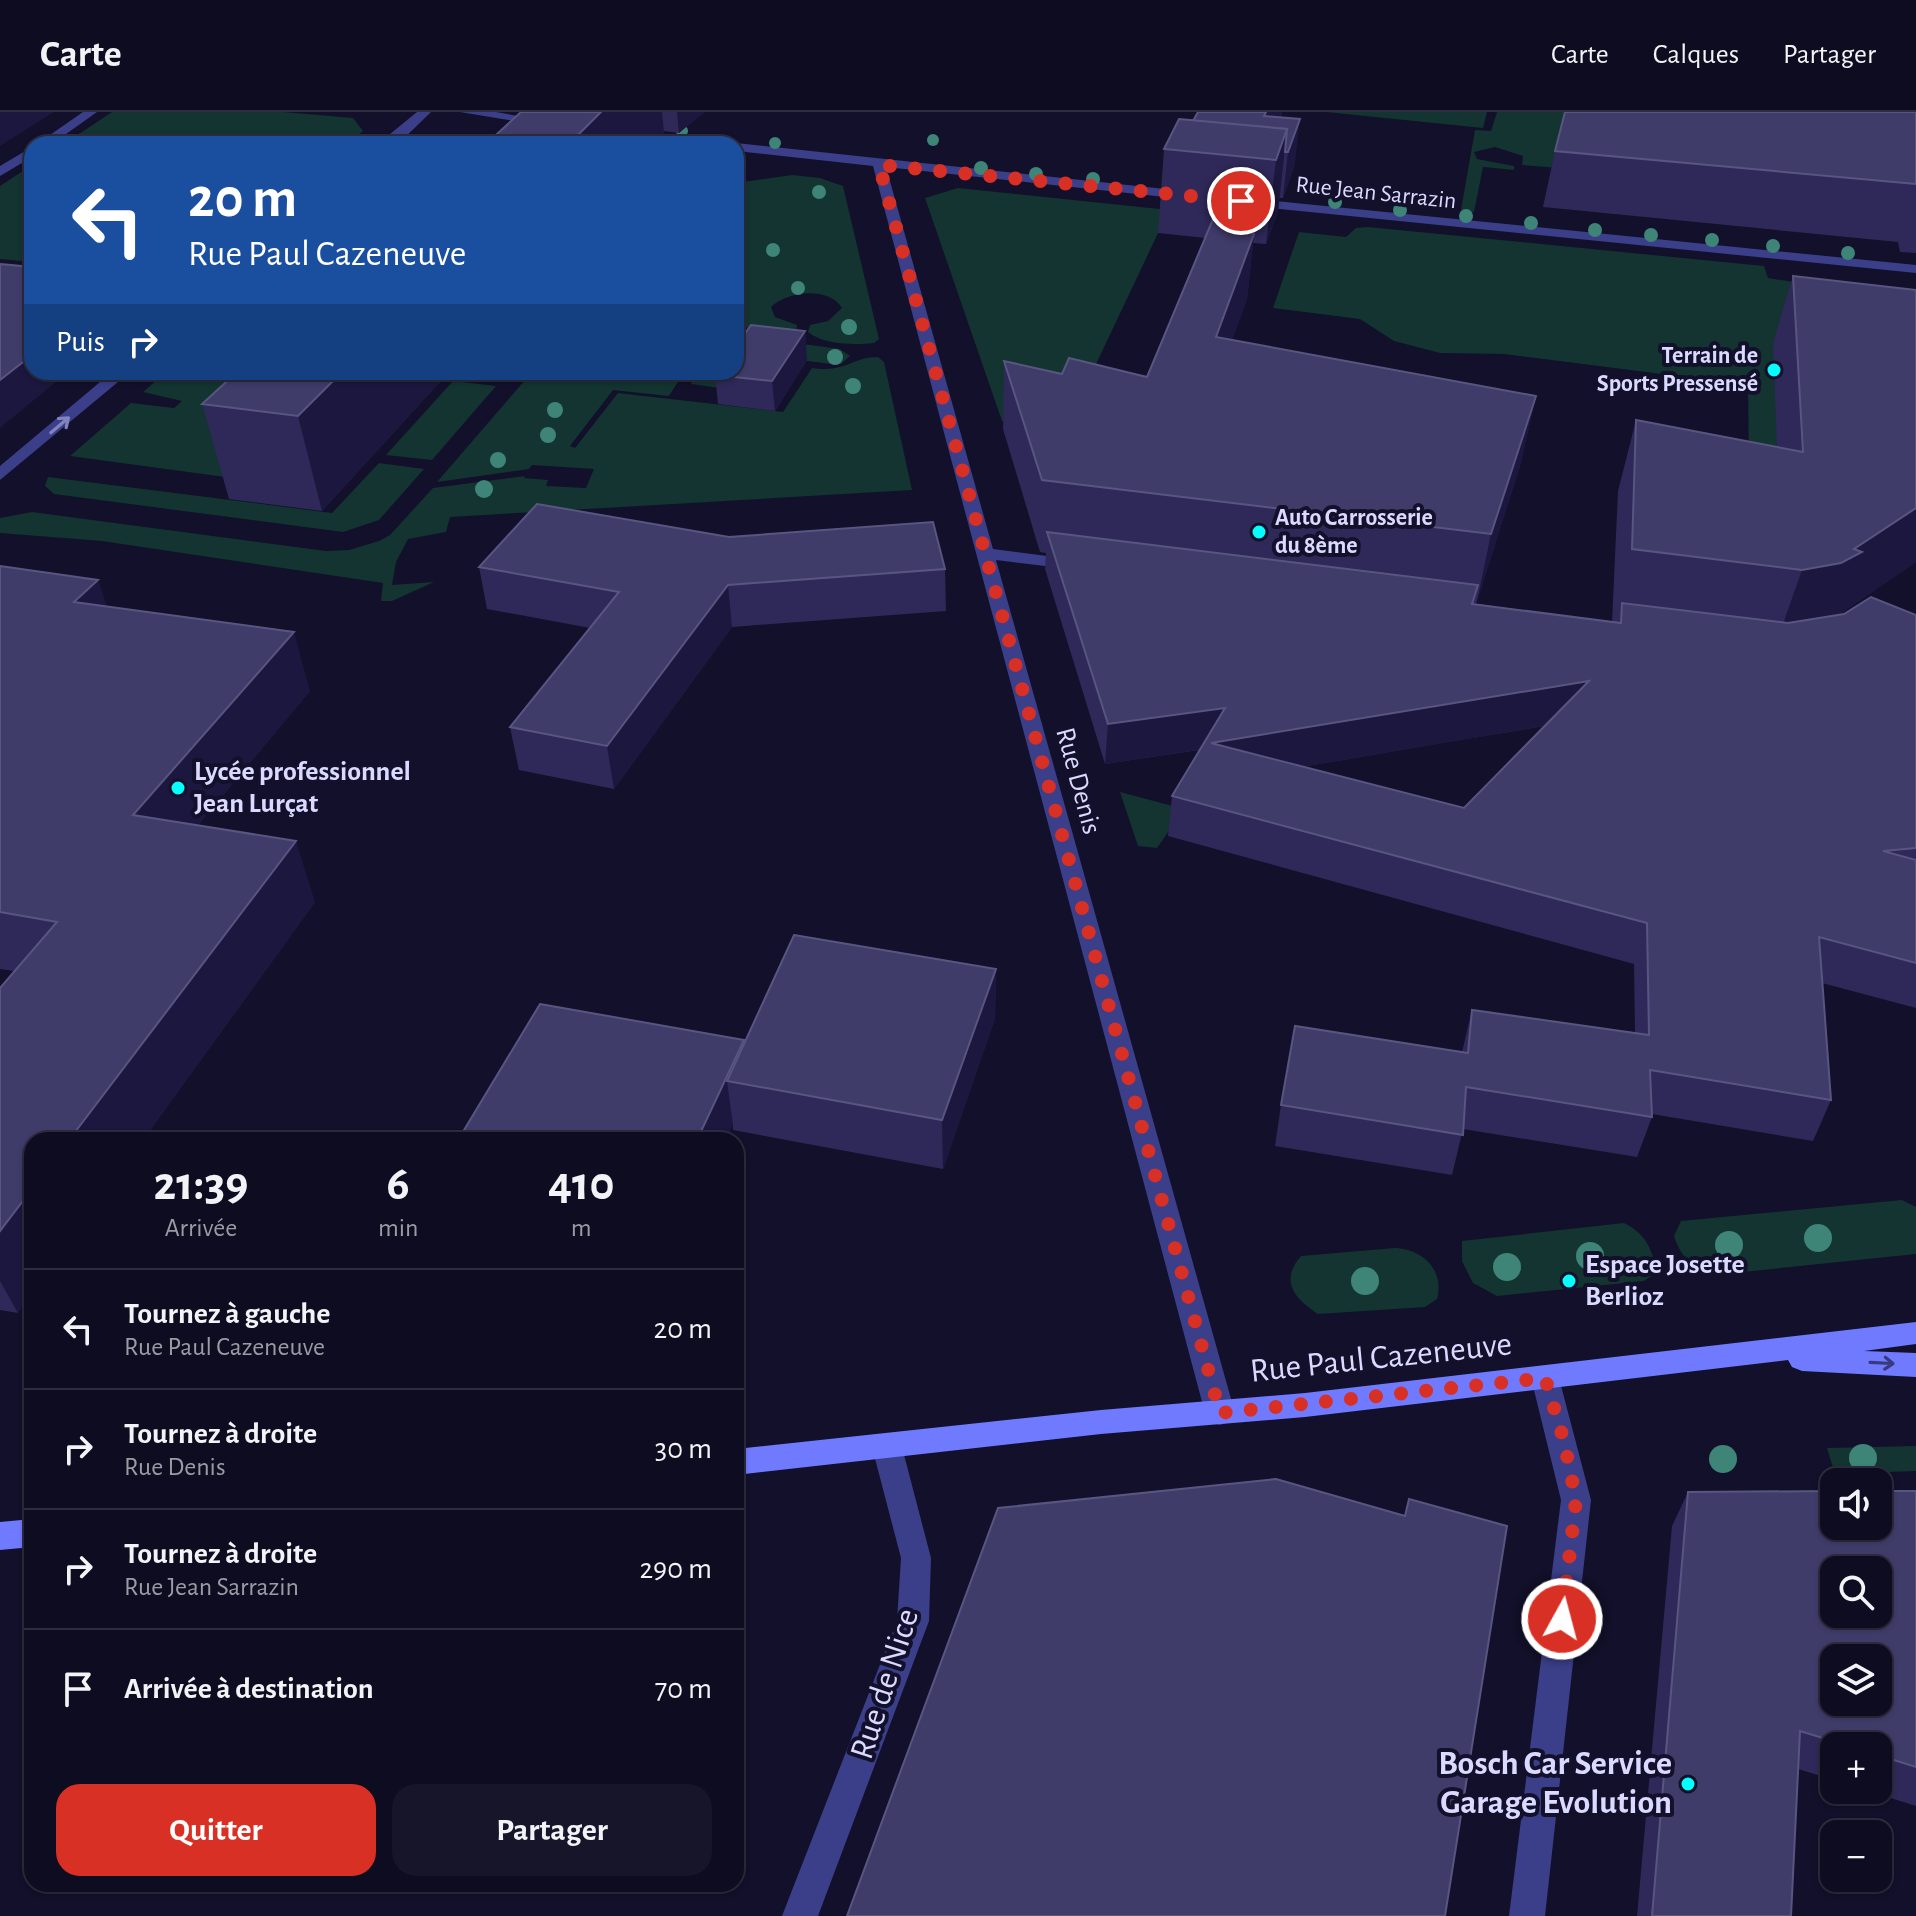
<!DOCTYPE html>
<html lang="fr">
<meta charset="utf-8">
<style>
:root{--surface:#0e0c20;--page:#171529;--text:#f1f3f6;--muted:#9b9ba5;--line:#2e2c3e;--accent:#d93025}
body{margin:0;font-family:"Alegreya Sans",sans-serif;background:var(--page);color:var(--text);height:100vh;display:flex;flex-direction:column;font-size:30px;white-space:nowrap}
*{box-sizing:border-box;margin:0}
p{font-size:26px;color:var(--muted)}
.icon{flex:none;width:44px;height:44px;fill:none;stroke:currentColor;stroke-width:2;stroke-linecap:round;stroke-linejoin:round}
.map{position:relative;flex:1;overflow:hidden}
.drawer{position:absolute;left:24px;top:1020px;width:720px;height:760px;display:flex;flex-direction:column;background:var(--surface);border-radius:24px;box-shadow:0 2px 6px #0004,0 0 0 2px var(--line)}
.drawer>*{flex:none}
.banner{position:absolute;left:24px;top:24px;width:720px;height:244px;border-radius:24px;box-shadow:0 2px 6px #0004,0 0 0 2px var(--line);background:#1a4fa0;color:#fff;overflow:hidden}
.tools{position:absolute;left:1820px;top:1356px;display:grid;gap:16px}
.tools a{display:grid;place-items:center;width:72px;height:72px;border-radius:16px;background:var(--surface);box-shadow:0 2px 6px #0004,0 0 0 2px var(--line);font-size:40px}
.pin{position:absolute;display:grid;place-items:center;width:68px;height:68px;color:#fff;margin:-34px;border:4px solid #fff;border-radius:50%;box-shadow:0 2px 8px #0007}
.me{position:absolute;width:88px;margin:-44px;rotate:7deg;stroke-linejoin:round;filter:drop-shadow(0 0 6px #0008)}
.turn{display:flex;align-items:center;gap:28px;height:168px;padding:0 32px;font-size:36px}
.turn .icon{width:104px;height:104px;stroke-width:2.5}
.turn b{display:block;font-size:56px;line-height:68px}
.then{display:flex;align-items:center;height:76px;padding:0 32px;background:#0003;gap:16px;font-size:30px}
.eta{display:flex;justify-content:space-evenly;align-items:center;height:136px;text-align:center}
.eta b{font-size:48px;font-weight:700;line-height:56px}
.button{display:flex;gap:16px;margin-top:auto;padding:16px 32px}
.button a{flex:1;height:92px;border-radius:24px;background:var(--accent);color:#fff;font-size:32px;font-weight:700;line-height:92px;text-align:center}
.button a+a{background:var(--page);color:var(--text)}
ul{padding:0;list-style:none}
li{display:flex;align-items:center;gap:24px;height:120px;padding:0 32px;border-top:2px solid var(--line)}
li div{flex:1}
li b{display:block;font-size:30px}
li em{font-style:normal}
header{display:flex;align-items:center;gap:48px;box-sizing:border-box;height:112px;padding:0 40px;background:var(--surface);border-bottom:2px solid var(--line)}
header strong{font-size:38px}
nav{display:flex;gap:44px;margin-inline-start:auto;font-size:28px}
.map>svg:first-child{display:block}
</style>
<header>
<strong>Carte</strong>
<nav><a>Carte</a><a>Calques</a><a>Partager</a></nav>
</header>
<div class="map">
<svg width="1916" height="1804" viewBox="0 0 1916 1804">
<rect width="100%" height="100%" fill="#12102a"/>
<g fill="#133430">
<path d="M112,0H283L353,6L363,19L347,32H64Z"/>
<path d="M1326,0H1487L1483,16Z"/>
<path d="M1497,0H1622L1573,57L1522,53L1523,44L1495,35L1474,40L1477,47L1514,54V58L1483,55L1474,100L1461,98L1475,18L1491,19Z"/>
<path d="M32,53V150L0,147V74Z"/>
<path d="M792,63L820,66L843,74L879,227L874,231C854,233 824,233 808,220L810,213L828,209L842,196C829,174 787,179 771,195L775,205L797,213L796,220L762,219L736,213V71Z"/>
<path d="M958,76L1169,98L1070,307L1032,313L1002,309L925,86Z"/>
<path d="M1368,115L1764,154L1768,166L1869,182L1916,372L1749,350L1748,273L1504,242L1440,241L1394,229L1360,207L1273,196L1299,120L1346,125L1356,116Z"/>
<path d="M736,223L840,237L850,244L841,252H831L753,242L728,277L691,272L696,260H736Z"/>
<path d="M878,245L884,250L912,378L450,405L446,420L408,427L396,450L392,473L434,470L392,489H381L383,471L102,429L0,421V406L32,400L326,439L349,438L379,429L390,423L433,376L525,364L524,366L548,368L546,374L586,376L594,357L532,353L529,357L437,370L532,260H684L669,284L613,278L570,334L575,336L618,281L783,300L812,256C846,261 852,245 878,245Z"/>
<path d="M166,260H344L225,365L70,344L131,291L174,296L182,289L143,280Z"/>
<path d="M453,269L496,274L432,348L386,343Z"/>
<path d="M379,351L424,357L379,408L343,420L54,382L45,374L48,365L332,401Z"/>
<path d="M1120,680L1184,697L1157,736L1138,734Z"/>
<path d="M1902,1088L1916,1095V1142L1714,1163C1692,1155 1681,1146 1674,1124L1681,1109Z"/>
<path d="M1624,1111C1646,1122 1652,1137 1657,1160L1644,1169L1497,1184L1473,1171L1462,1149V1129Z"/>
<path d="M1395,1136C1422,1137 1445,1158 1437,1187L1425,1195L1318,1202C1295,1187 1279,1169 1301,1144Z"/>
<path d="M1916,1334V1359L1835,1362L1827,1336Z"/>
</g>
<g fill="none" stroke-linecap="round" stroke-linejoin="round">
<g fill="#3b3f89" fill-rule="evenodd">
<path d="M83,0H97L52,32H37Z"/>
<path d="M417,0H431L398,32H384V27Z"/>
<path d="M460,0H496L552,10L546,14Z"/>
<path d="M634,18L711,28L717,32H681L629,25L628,22Z"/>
<path d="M736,31L1193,80L1200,84L1193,88L886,55L993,437L1078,448L1087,453L1078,458L996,448L1235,1301L1230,1310L1220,1313L1210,1310L1205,1301L873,54L736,39V32H732Z"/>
<path d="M32,35V45L0,64V54Z"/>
<path d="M1246,86L1916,153V161L1241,93L1239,90Z"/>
<path d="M112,260H130L0,368V354Z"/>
<path d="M1545,1254L1555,1258L1559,1266L1591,1388L1545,1804H1509L1561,1388L1531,1266L1535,1258Z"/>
<path d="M887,1322L897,1326L902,1335L931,1446L929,1509L818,1804H782L897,1509L901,1446L872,1335L877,1326Z"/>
</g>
<g fill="#707aff" fill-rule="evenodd">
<path d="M1916,1210V1232L1864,1239L1916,1241V1265L1802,1259L1792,1255L1788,1248L1305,1305L1101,1322L736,1363V1337L1101,1298L1305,1281Z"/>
<path d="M32,1407V1435L0,1438V1410Z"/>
</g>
</g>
<g fill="#3e8477">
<circle cx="682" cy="19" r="6"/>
<circle cx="933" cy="28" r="6"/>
<circle cx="775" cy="31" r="6"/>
<circle cx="981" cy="56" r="7"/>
<circle cx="1036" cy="62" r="7"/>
<circle cx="1093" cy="67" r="7"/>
<circle cx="819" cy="80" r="7"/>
<circle cx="1335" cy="90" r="7"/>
<circle cx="1400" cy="98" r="7"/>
<circle cx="1466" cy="104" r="7"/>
<circle cx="1531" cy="111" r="7"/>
<circle cx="1595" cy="118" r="7"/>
<circle cx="1651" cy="123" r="7"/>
<circle cx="1712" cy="128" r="7"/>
<circle cx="1773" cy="134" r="7"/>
<circle cx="773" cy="138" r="7"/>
<circle cx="1848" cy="141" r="7"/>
<circle cx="798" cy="176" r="7"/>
<circle cx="849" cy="215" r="8"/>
<circle cx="835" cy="245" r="8"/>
<circle cx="853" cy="274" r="8"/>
<circle cx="555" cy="298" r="8"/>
<circle cx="548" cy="323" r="8"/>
<circle cx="498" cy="348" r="8"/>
<circle cx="484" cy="377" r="9"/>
<circle cx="1818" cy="1126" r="14"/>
<circle cx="1729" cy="1133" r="14"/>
<circle cx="1590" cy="1144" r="14"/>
<circle cx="1507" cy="1155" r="14"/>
<circle cx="1365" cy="1169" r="14"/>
<circle cx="1863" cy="1346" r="14"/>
<circle cx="1723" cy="1347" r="14"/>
</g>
<g fill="#2e2958" fill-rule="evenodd">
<path d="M521,0H704L679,21L664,19L665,32Z"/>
<path d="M1198,0H1282L1280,6L1295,52L1283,86H1279L1278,100L1266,132L1253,131L1247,187L1232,228L1536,284L1520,354L1476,492L1612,510L1618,379L1636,308L1777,335L1773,231L1793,164L1916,178V450L1840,502L1916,503V896L1822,871L1831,988L1813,1029L1652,1002V1005L1637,1045L1463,1017L1452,1063L1275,1034L1281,993L1462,940L1472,898L1635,921L1634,852L1168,724L1172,684L1199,638L1105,652L1045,457L1046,441L1040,440L1003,317L1004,249L1062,262L1147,265L1206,126L1158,121L1164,37L1193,9ZM1545,614L1464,696L1302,655L1454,629Z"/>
<path d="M1916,0V141L1900,140L1898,130L1543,95L1555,39Z"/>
<path d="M805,219L807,248L775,299L718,292L715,263Z"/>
<path d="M237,260H449L322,399L229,387L202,292Z"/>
<path d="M729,425L945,457L946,499L732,515L614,677L519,658L510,615L590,516L487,497L479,455Z"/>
<path d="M0,454L107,495L310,579L198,713L315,790L143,1028H32L18,1201L0,1198V876L14,859L0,857Z"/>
<path d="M996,857L995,906L943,1057L733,1018V1013L458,1028L744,928V932Z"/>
<path d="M1916,1379V1694L1865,1678H1878V1634H1834V1668L1798,1657L1791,1804H1637L1672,1414L1688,1380Z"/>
</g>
<g fill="#1b173e">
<path d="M0,0H54L0,34Z"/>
<path d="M601,0H662L665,32H569Z"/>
<path d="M677,0H704L679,21Z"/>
<path d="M1266,0H1282L1264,38V4Z"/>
<path d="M1300,7L1295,52L1283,86L1288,40Z"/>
<path d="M1287,17L1278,100L1266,132L1276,48Z"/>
<path d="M1254,122L1247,187L1209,293L1216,225Z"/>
<path d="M805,219L807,248L775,299L772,269Z"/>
<path d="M32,243V260H68L0,316V268Z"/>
<path d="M342,260H449L322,399L298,304Z"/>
<path d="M1536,284L1520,354L1476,494L1491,422Z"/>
<path d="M1916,396V450L1839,503L1776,532L1802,458Z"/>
<path d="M98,468L118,526L74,490Z"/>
<path d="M728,473L732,515L614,677L607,634Z"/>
<path d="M294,520L310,579L156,764L133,703Z"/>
<path d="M1589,569L1579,608L1206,671L1210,636L1105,652L1108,612L1225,596Z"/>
<path d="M296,729L315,790L143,1028H69Z"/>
<path d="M996,857L995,906L943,1057L942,1008Z"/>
<path d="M744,928L749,973L727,969L733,1013L726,1028H697Z"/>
<path d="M32,1077V1181L18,1201L0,1169V1119Z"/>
</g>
<g fill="#403c6a" stroke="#585581" stroke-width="2" fill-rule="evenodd">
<path d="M521,0H601L569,32H486Z"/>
<path d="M1198,0H1266L1264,4L1300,7L1288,40H1285L1287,17L1193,9Z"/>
<path d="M1565,0H1916V72L1555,39Z"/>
<path d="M1179,7L1287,17L1276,48L1164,37Z"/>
<path d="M1213,107L1254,122L1216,225L1536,284L1491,422L1042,368L1004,249L1062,262L1069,246L1147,265Z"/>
<path d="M0,152L32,155V243L0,268Z"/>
<path d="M1793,164L1916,178V396L1854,437L1862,440L1841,451L1802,458L1632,437L1636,308L1803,340Z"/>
<path d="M751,213L805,219L772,269L715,263L717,260H736V234Z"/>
<path d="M237,260H342L298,304L202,292Z"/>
<path d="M537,392L729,425L933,410L945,457L728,473L607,634L510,615L619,480L479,455Z"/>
<path d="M1047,420L1478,473L1472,492L1621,511L1622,491L1788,511L1844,502L1871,485L1916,503V736L1883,739L1916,748V851L1819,825L1831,988L1650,958L1652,1005L1466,975L1463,1023L1281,993L1295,914L1468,941L1472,898L1649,923L1647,811L1172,684L1225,596L1108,612ZM1589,569L1464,696L1211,631Z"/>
<path d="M0,454L98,468L74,490L294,520L133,703L296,729L69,1028H32V1077L0,1119V876L57,810L0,800Z"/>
<path d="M794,823L996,857L942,1008L727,969Z"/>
<path d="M540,892L744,928L697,1028H458Z"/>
<path d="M1276,1367L1405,1404L1409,1387L1507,1414L1445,1804H847L998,1396Z"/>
<path d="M1834,1379V1414H1878V1379H1916V1655L1878,1643V1634H1849L1800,1619L1791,1804H1652L1688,1380ZM1834,1458H1878V1502H1834ZM1834,1546H1878V1590H1834Z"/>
</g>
<defs><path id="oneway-shaft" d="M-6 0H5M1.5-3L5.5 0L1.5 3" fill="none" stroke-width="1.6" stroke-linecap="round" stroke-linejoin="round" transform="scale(2)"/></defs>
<use stroke="#8384be" href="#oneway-shaft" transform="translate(60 313) rotate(-40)"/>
<use stroke="#383a7f" href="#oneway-shaft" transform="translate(1882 1251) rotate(3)"/>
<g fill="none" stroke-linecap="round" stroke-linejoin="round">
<path stroke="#d93025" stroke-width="14" stroke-dasharray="0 25.2" d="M1241,89L879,53L1220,1301L1545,1266L1564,1329L1576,1388L1562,1507"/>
</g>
<g fill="#05fdff" stroke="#12102a" stroke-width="3">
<circle cx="1774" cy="258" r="8"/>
<circle cx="1259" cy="420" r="8"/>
<circle cx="178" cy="676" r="8"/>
<circle cx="1569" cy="1169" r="8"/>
<circle cx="1688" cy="1672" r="8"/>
</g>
<g text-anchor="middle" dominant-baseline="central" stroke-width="8" stroke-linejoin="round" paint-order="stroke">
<g font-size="24" fill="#dad9ff" stroke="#12102a">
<text transform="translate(1376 81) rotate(6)">Rue Jean Sarrazin</text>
</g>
<g font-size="24" font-weight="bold" fill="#dad9ff" stroke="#12102a" text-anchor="end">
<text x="1758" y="244">Terrain de<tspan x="1758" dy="28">Sports Pressensé</tspan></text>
<text x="1275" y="406" text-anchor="start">Auto Carrosserie<tspan x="1275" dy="28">du 8ème</tspan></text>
</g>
<g font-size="28" font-weight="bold" fill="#dad9ff" stroke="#12102a" text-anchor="start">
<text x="194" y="660">Lycée professionnel<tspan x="194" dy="32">Jean Lurçat</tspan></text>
<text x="1585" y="1153">Espace Josette<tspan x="1585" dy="32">Berlioz</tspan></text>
</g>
<g font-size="28" fill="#dad9ff" stroke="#12102a">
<text transform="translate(1078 669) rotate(75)">Rue Denis</text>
</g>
<g font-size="34" fill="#dad9ff" stroke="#12102a">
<text transform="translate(1381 1246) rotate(-6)">Rue Paul Cazeneuve</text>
<text transform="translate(885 1572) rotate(-72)">Rue de Nice</text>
</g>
<g font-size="34" font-weight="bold" fill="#dad9ff" stroke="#12102a" text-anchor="end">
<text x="1672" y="1652">Bosch Car Service<tspan x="1672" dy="39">Garage Evolution</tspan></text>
</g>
</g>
</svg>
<div class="tools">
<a><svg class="icon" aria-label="sound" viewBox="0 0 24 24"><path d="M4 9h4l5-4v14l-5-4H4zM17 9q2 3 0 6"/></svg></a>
<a><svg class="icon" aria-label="search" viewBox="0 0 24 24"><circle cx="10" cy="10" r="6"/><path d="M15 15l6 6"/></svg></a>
<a><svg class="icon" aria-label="layers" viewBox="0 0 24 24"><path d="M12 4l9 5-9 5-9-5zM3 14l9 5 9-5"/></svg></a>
<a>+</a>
<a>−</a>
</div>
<div class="pin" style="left:1241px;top:89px;background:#d93025"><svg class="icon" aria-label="arrive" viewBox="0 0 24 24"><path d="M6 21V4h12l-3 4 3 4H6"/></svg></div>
<svg class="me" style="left:1562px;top:1507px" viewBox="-20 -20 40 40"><circle r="17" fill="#d93025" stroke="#fff" stroke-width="3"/><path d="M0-11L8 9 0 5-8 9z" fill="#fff"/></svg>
<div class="banner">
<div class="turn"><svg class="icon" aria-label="left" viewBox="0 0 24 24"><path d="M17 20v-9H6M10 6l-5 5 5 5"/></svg><div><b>20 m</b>Rue Paul Cazeneuve</div></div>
<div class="then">Puis<svg class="icon" aria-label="right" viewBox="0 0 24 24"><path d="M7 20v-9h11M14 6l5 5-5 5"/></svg></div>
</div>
<section class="drawer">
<div class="eta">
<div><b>21:39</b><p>Arrivée</p></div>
<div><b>6</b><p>min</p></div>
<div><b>410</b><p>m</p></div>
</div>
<ul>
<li><svg class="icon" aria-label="left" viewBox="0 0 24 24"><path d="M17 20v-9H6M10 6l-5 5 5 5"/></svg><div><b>Tournez à gauche</b><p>Rue Paul Cazeneuve</p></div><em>20 m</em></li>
<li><svg class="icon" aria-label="right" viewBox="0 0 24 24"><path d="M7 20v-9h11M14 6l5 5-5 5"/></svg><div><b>Tournez à droite</b><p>Rue Denis</p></div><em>30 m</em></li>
<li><svg class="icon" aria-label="right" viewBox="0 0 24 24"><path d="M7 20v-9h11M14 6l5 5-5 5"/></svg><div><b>Tournez à droite</b><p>Rue Jean Sarrazin</p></div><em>290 m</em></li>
<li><svg class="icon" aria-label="arrive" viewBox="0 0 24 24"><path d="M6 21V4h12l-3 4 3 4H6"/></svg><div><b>Arrivée à destination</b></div><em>70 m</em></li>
</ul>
<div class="button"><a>Quitter</a><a>Partager</a></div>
</section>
</div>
